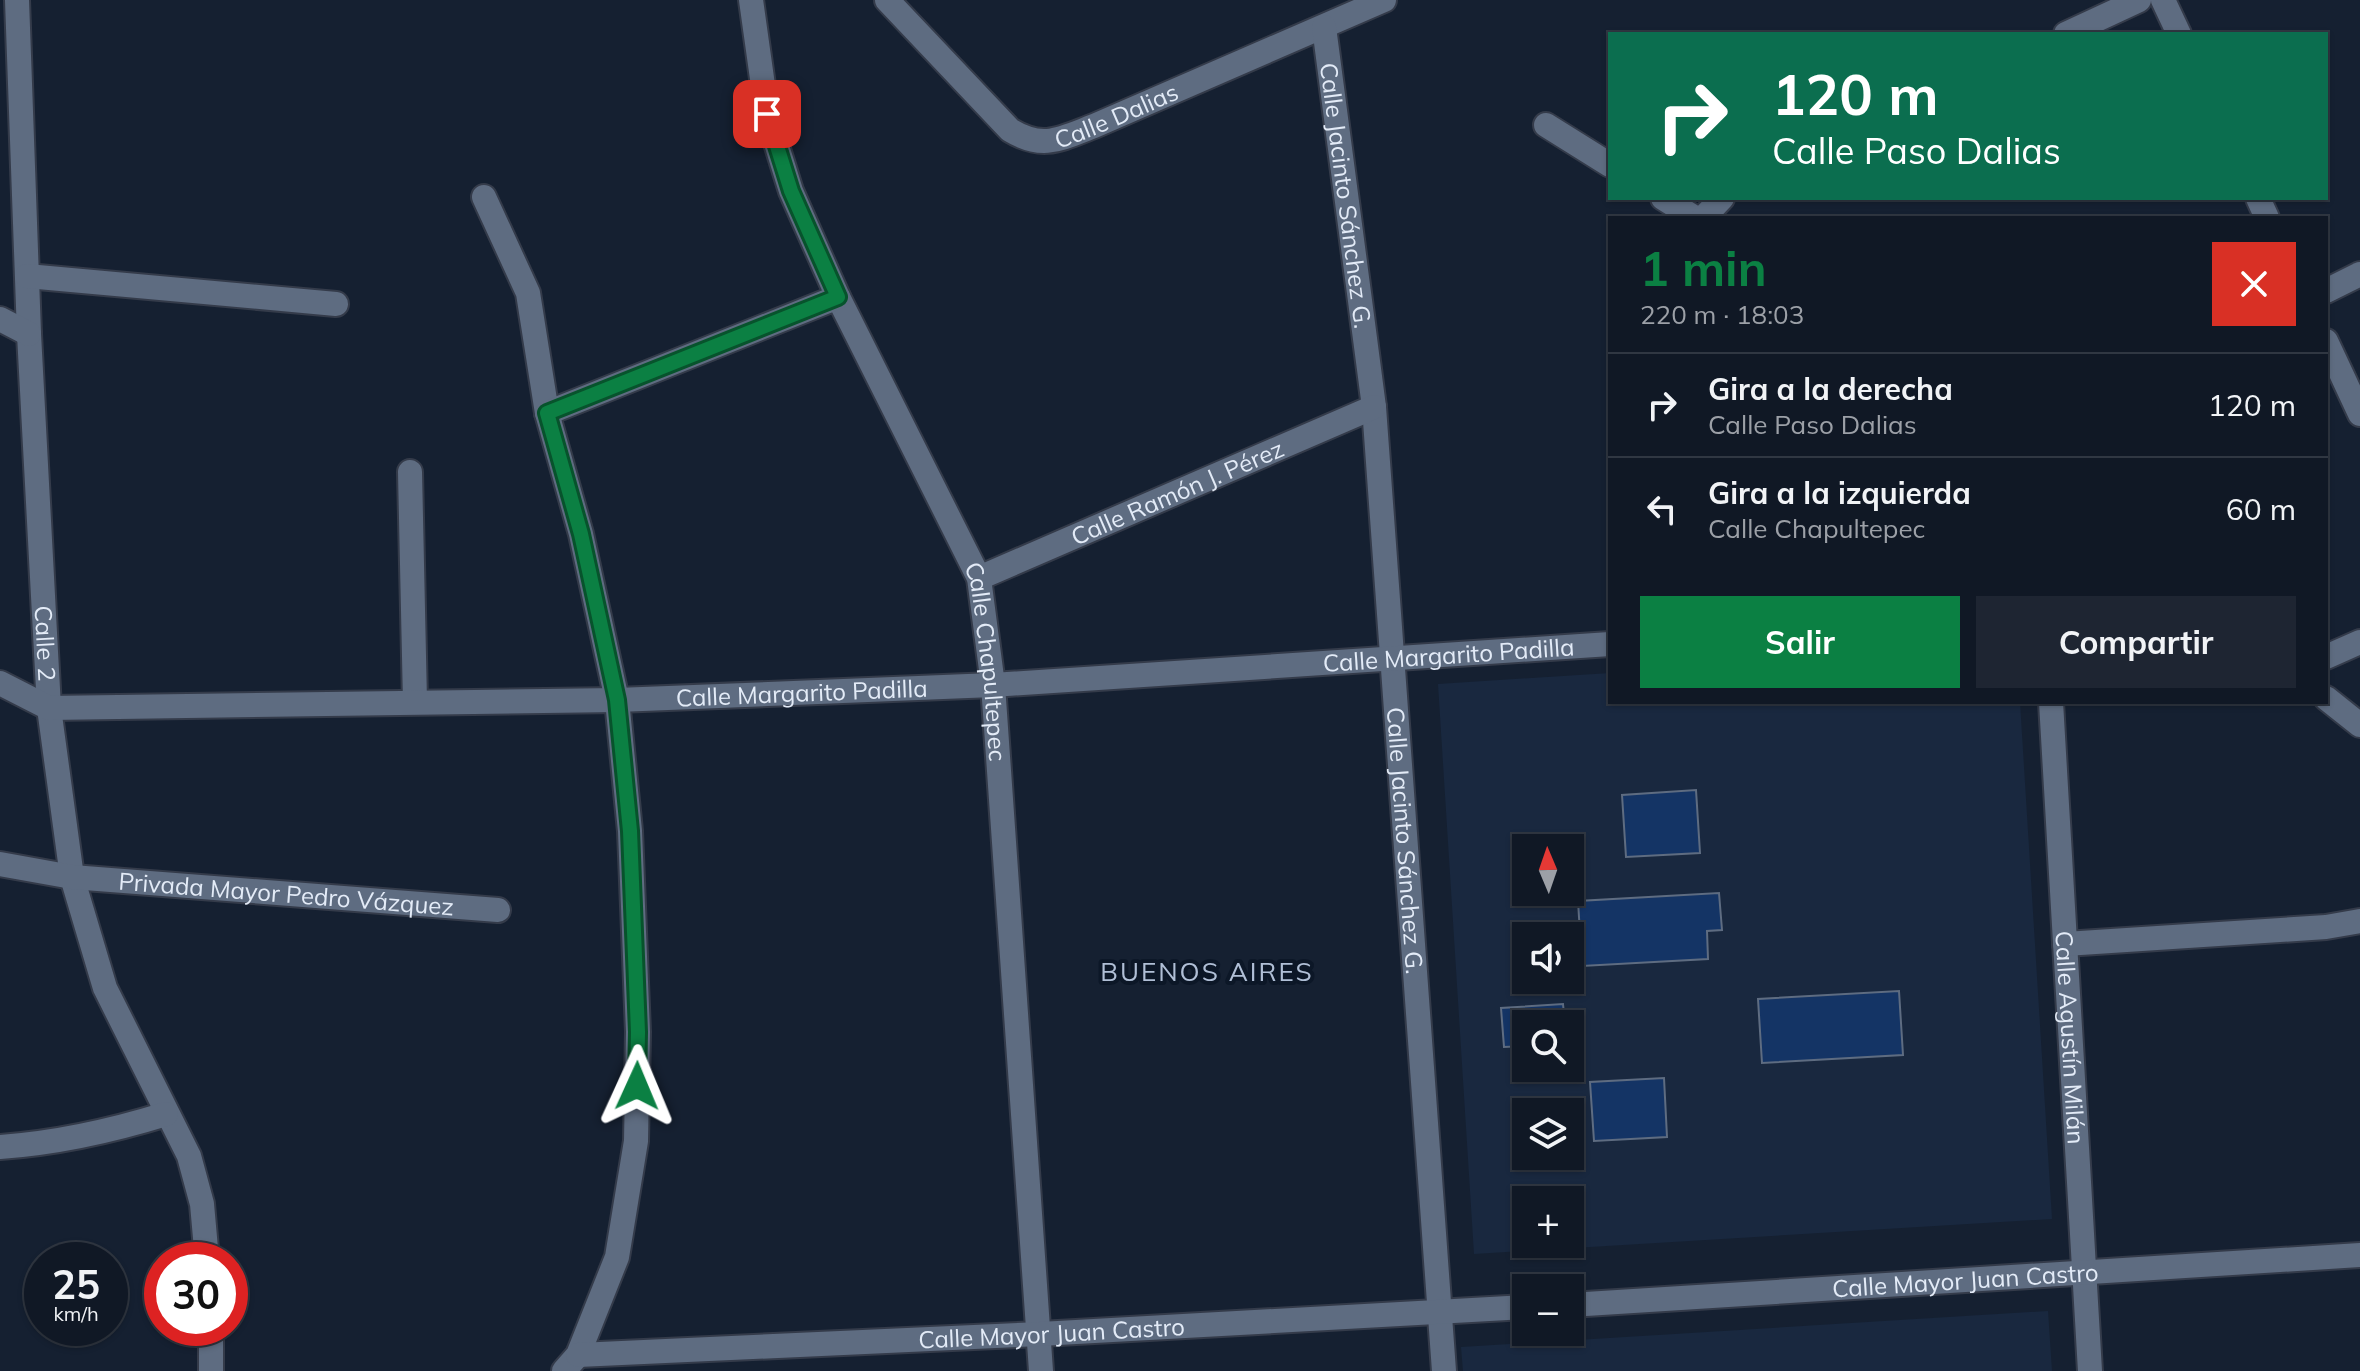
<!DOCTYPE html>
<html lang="es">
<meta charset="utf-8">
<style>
:root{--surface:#101825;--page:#1e2532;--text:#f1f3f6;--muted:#9ca0a7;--line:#303742;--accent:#0b8043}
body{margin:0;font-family:Mulish,sans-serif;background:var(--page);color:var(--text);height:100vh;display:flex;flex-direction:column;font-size:30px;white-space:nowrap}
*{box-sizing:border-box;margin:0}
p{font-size:26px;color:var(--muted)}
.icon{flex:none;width:44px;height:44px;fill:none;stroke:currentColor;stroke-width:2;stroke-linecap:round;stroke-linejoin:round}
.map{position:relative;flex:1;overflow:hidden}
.panel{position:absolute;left:1608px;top:216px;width:720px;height:488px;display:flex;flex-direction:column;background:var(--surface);border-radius:0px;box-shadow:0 2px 6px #0004,0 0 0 2px var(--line)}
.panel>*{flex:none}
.banner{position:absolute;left:1608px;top:32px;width:720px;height:168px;border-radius:0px;box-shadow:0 2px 6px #0004,0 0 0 2px var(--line);background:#0b6e4f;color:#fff;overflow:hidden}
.needle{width:52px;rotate:358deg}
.controls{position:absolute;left:1512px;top:834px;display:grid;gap:16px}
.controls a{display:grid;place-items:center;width:72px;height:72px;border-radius:0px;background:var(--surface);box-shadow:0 2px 6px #0004,0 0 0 2px var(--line);font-size:40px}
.speed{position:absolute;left:24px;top:1242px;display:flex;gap:16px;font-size:40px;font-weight:700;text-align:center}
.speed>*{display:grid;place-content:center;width:104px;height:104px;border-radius:50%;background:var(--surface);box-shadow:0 2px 6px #0004,0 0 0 2px var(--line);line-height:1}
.speed small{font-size:20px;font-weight:400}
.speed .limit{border:12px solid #d22;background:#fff;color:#111}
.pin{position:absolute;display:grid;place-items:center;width:68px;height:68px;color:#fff;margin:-34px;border-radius:16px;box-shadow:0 4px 12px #0006}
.me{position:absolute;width:88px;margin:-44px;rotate:1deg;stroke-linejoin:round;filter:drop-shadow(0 0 6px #0008)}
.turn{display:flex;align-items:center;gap:28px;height:168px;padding:0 32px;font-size:36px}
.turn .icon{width:104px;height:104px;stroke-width:2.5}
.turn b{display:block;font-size:56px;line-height:68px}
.round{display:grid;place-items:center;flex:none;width:84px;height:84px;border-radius:0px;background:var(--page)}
.headline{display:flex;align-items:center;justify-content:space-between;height:136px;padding:0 32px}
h1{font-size:48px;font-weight:700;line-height:60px;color:var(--accent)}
.cta{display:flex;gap:16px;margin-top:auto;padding:16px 32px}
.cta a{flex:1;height:92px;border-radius:0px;background:var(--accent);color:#fff;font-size:32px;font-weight:700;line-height:92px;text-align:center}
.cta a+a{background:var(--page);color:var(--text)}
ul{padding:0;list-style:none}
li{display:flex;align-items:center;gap:24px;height:104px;padding:0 32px;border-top:2px solid var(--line)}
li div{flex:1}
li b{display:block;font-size:30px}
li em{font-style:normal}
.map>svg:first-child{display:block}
</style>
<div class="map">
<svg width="2360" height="1371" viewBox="0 0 2360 1371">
<rect width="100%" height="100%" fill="#152031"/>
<g fill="#19283f" fill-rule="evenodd">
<path d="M1610,673V702H2020L2052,1219L1474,1254L1438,684ZM1526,848H1570V892H1526ZM1526,936H1570V980H1526ZM1526,1024H1570V1068H1526ZM1526,1112H1570V1156H1526ZM1526,1200H1570V1244H1526Z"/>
<path d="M2048,1311L2052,1371H1463L1461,1347Z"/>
</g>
<g fill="#143465" stroke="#5e6c81" stroke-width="2">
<path d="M1696,790L1700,853L1626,857L1622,795Z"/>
<path d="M1719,893L1722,930L1707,931L1708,959L1582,966L1578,901Z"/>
<path d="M1899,991L1903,1055L1762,1063L1758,999Z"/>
<path d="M1563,1004L1565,1024H1526V1046L1504,1047L1501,1008Z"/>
<path d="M1664,1078L1667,1137L1594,1141L1590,1082Z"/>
</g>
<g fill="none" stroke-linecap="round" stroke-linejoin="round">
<g stroke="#343b4a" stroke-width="28">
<g id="minor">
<path id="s1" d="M17,0L29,334L49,708L72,877L105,988L189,1156L202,1204L207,1260"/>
<path id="s2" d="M751,0L767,114L791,191L838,297L979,578L993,685L1041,1371"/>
<path id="s3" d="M887,0L1010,130C1043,150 1060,139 1094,126L1384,0"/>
<path d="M2163,0L2179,34"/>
<path id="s4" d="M1324,27L1374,407L1444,1371"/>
<path d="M2066,34L2139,0"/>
<path d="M1546,125L1610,165"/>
<path d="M484,197L528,293L547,413L581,534L617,700L630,831L638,1032L636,1141L617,1257L578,1355L564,1371"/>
<path d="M1663,198L1695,218"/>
<path d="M2258,198L2267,218"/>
<path d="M1703,218L1722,198"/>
<path d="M27,276L336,304"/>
<path d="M2326,291L2360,274"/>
<path d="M0,319L29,334"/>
<path d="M2326,341L2360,414"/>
<path d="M547,413L838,297"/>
<path d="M410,472L415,702"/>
<path id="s5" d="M979,578L1374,407"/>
<path d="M2326,657L2360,642"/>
<path id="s6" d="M0,683L49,708L617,700L993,685L1610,644"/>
<path d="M2326,698L2360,725"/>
<path id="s7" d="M2051,702L2090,1371"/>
<path id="s8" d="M0,864L72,877L498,910"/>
<path d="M2065,944L2326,927L2360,921"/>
<path d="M0,1147C58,1143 111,1131 166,1114"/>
<path id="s9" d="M1570,1305L2360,1255"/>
<path d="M211,1328V1371"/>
<path id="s10" d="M578,1355L1040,1334L1526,1307"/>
</g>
</g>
<use href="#minor" stroke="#5e6c81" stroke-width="24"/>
</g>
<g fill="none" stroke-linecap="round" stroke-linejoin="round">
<g stroke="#07532c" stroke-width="20">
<path id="route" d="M637,1086L638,1032L630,831L617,700L581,534L547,413L838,297L791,191L767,114"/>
</g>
<use href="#route" stroke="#0b8043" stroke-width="14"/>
</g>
<g text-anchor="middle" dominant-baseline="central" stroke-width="8" stroke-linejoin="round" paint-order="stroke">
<g font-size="24" fill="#e3ebf7" stroke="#0c1727">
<text stroke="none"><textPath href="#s3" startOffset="292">Calle Dalias</textPath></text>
<text stroke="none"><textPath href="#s4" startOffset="170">Calle Jacinto Sánchez G.</textPath></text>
<text stroke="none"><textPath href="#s5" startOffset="216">Calle Ramón J. Pérez</textPath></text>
<text stroke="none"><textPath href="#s1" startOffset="644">Calle 2</textPath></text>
<text stroke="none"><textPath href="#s6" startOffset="1456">Calle Margarito Padilla</textPath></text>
<text stroke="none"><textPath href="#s2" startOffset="710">Calle Chapultepec</textPath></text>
<text stroke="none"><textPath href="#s6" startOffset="808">Calle Margarito Padilla</textPath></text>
<text stroke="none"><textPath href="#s4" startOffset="818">Calle Jacinto Sánchez G.</textPath></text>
<text stroke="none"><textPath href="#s8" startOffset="288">Privada Mayor Pedro Vázquez</textPath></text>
<text stroke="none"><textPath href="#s7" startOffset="336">Calle Agustín Milán</textPath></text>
<text stroke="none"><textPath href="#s9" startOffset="396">Calle Mayor Juan Castro</textPath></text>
<text stroke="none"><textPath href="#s10" startOffset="474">Calle Mayor Juan Castro</textPath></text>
</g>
<g font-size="26" letter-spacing="2" fill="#b0bfd6" stroke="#0c1727">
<text x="1207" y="971">BUENOS AIRES</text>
</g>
</g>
</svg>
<div class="controls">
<a><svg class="needle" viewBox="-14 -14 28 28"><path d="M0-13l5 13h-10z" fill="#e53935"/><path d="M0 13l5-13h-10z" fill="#9ca0a7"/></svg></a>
<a><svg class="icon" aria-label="sound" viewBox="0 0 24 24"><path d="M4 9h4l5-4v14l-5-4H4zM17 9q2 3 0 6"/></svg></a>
<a><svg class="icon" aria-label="search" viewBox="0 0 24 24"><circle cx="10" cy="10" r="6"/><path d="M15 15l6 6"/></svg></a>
<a><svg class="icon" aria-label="layers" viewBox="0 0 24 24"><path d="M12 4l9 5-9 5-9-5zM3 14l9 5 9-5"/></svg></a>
<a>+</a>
<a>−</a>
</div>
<div class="speed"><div>25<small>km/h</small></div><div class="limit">30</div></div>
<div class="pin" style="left:767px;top:114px;background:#d93025"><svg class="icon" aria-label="arrive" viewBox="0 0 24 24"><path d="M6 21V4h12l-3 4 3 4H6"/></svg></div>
<svg class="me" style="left:637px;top:1086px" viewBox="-20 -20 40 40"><path d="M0-17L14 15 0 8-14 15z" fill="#0b8043" stroke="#fff" stroke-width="4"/></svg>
<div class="banner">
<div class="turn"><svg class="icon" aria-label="right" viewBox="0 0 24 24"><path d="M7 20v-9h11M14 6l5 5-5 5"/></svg><div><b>120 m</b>Calle Paso Dalias</div></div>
</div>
<section class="panel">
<div class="headline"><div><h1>1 min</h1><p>220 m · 18:03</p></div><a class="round" style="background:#d93025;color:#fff"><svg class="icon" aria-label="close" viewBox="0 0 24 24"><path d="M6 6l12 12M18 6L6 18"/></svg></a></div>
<ul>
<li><svg class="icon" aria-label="right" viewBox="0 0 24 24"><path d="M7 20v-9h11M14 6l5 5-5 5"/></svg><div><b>Gira a la derecha</b><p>Calle Paso Dalias</p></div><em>120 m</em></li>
<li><svg class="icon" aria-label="left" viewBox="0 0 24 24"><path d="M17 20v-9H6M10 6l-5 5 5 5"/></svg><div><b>Gira a la izquierda</b><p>Calle Chapultepec</p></div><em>60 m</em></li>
</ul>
<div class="cta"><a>Salir</a><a>Compartir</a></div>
</section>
</div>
